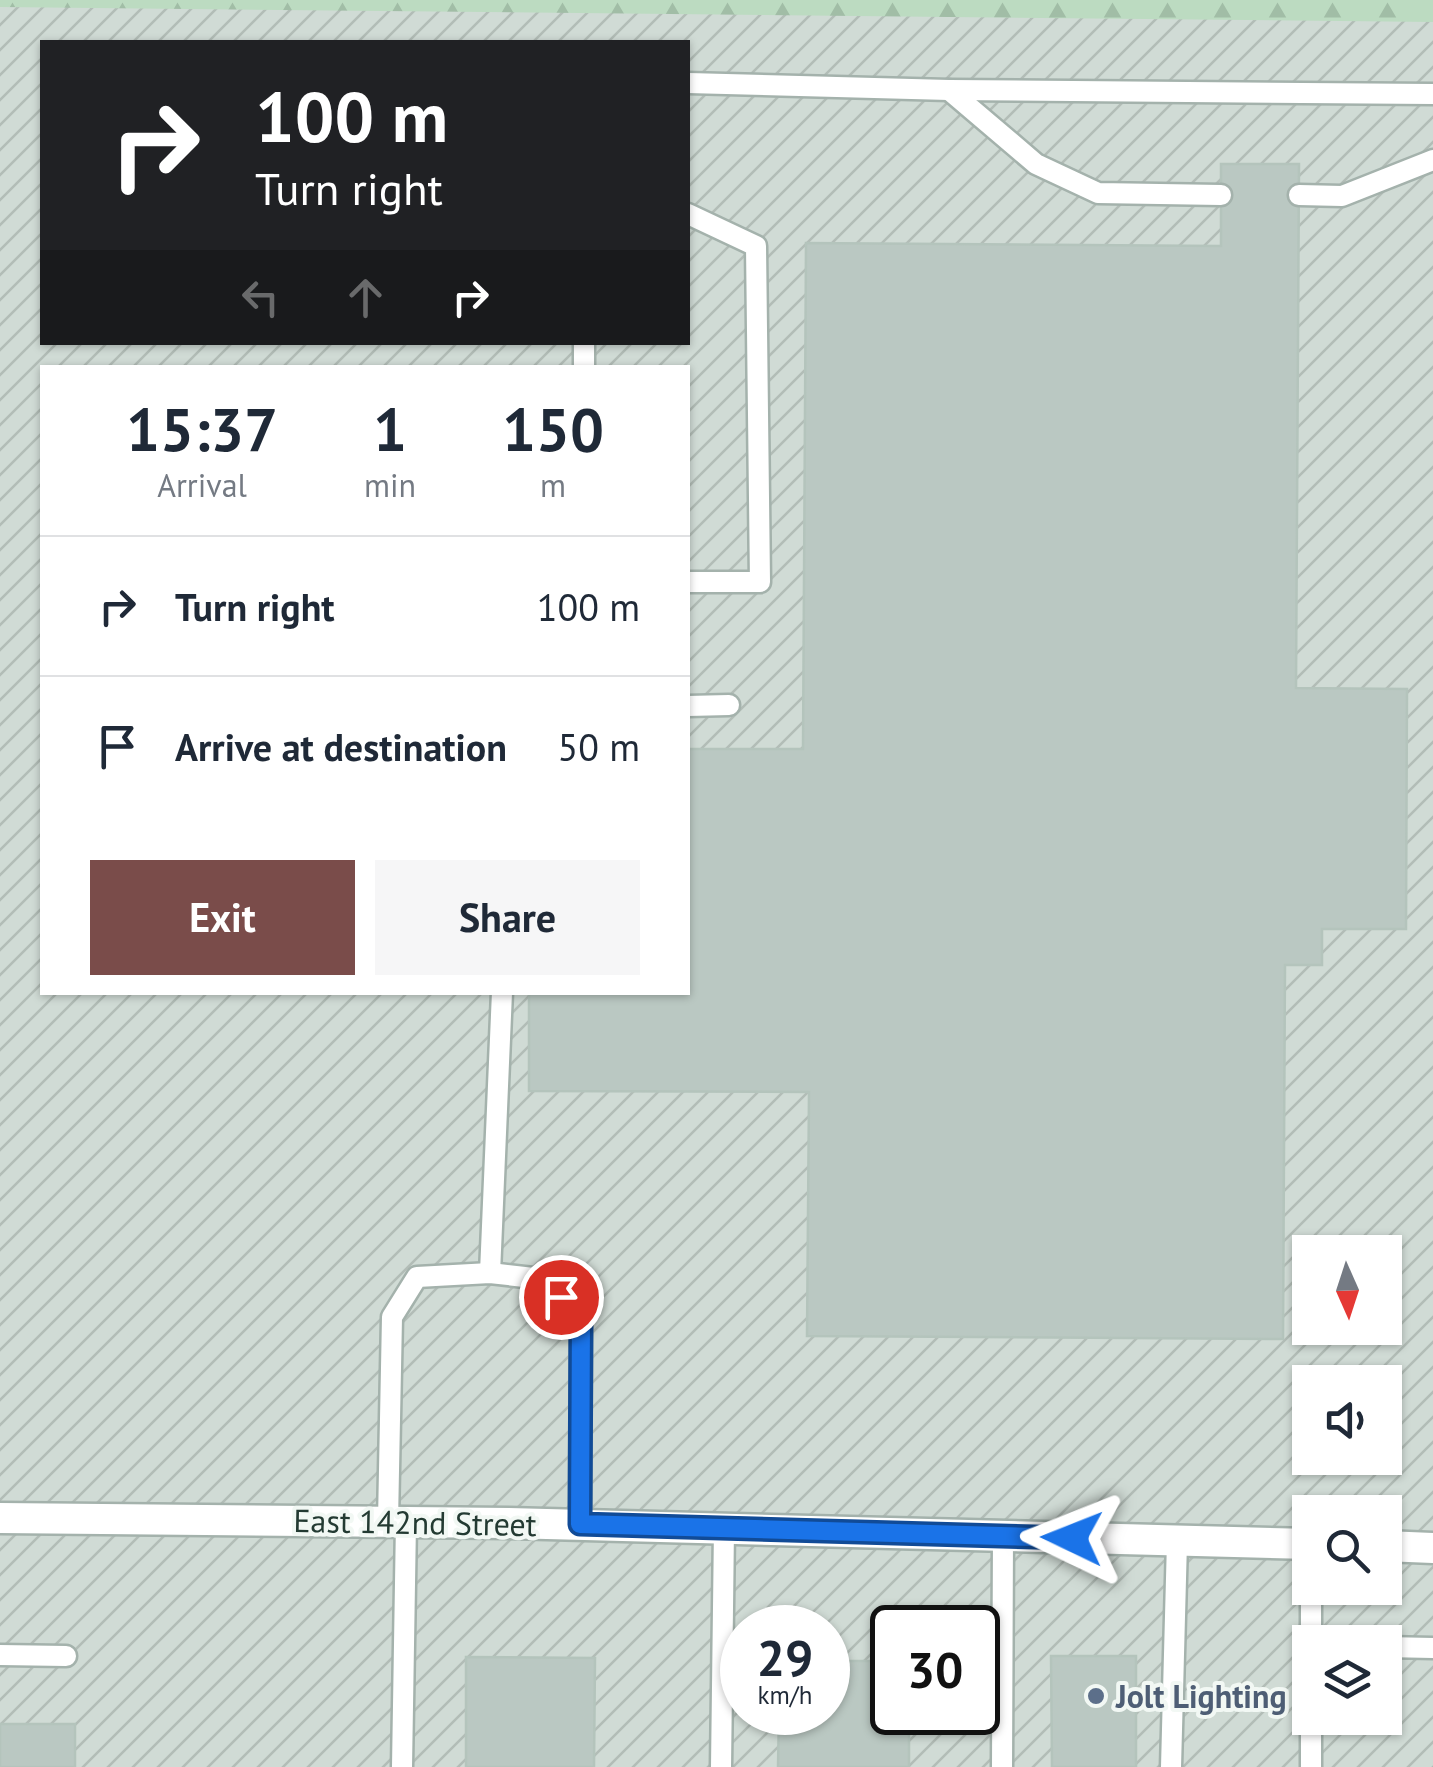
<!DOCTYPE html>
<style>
:root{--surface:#fff;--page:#f6f6f7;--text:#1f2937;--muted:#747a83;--line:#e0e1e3;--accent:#7a4c4a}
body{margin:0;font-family:"PT Sans",sans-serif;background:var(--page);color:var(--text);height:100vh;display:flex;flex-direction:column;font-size:38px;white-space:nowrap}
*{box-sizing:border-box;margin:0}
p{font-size:32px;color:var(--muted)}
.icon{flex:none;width:55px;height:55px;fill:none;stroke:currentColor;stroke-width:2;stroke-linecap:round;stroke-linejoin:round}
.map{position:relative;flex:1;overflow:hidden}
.panel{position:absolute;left:40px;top:365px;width:650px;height:630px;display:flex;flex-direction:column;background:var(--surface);border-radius:0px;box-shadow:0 2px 8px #0004}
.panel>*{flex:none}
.guide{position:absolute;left:40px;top:40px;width:650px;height:305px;border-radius:0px;box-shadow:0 2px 8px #0004;background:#202124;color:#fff;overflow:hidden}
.needle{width:65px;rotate:177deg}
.buttons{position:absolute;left:1292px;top:1235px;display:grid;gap:20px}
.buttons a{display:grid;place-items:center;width:110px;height:110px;border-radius:0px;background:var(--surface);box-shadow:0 2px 8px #0004;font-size:50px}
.speed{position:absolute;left:720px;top:1605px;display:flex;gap:20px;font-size:50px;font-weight:700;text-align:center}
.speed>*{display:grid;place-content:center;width:130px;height:130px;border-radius:50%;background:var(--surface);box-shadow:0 2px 8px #0004;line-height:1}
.speed small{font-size:25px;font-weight:400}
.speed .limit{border:5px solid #111;border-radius:15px;background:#fff;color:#111}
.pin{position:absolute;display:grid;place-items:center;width:85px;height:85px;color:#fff;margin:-42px;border:5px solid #fff;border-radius:50%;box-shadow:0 2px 10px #0007}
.me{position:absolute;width:110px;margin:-55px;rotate:272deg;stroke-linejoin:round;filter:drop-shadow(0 0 8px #0008)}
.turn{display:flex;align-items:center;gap:35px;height:210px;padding:0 50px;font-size:45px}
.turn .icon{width:130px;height:130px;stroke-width:2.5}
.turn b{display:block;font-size:70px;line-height:85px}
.lanes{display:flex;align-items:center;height:95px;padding:0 50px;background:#0003;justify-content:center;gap:50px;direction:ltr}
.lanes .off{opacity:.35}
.eta{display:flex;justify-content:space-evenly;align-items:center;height:170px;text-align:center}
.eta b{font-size:60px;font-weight:700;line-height:70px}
.primary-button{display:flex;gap:20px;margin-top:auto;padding:20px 50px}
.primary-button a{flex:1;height:115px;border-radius:0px;background:var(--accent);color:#fff;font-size:40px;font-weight:700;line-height:115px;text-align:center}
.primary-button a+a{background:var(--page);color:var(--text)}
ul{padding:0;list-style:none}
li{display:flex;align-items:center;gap:30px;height:140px;padding:0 50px;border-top:2px solid var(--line)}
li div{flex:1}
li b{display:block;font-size:38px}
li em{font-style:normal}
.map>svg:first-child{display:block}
</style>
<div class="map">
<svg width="1433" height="1767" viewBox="0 0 1433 1767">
<defs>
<pattern id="industrial-furrows" width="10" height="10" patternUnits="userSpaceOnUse" patternTransform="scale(2.5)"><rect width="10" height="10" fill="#d0dbd5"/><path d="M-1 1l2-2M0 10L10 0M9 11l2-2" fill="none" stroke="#b2bdb7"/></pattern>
<pattern id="forest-firs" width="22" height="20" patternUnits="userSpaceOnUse" patternTransform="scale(2.5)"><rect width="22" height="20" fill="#bcdbc1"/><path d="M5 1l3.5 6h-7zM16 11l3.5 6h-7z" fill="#a1bda6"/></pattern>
</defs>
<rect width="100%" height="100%" fill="#e1ebe6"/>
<path fill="url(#industrial-furrows)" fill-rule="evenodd" d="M0,6L1433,21V1767H0ZM42,42H688V342H42ZM42,368H688V992H42ZM1310,1252H1385V1328H1310ZM1310,1382H1385V1458H1310ZM1310,1512H1385V1588H1310ZM742,1628H828V1712H742ZM892,1628H978V1712H892ZM1310,1642H1385V1718H1310Z"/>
<path fill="url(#forest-firs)" d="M0,0H1433V22L0,7Z"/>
<g fill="#bac8c2" stroke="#b4c4bc" stroke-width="2.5">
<path d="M1221,164H1299L1296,688L1407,689L1406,929H1322V965H1285L1283,1339L807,1336L809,1092L529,1091V992H688V749H803L806,243L1221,246Z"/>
<path d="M1051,1656H1136V1767H1052Z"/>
<path d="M466,1657L595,1658L594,1767H466Z"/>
<path d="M828,1661H892V1712H909V1767H778L779,1712H828Z"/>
<rect x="0" y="1724" width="75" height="43"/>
</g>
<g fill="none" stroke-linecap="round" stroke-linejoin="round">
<g stroke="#a4b2ac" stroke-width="25">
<g id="lane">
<path d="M688,83L949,90L1433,94"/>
<path d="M949,90L1036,164L1098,193L1221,195"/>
<path d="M1299,195L1342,196L1433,160"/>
<path d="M688,214L756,246L760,582H688"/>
<path d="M584,342V368"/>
<path d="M688,706L729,705"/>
<path d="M490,1273L502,992"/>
<path d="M388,1521L392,1317L417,1277L490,1273L542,1279L581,1314L580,1525"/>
<path d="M1311,1588V1642"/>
<path d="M1385,1647L1433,1648"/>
<path d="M0,1655L66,1656"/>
<path d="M402,1767L406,1522"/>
<path d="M721,1767L724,1528"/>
<path d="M1002,1767L1003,1536"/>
<path d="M1171,1767L1177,1541"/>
<path d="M1311,1767V1718"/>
</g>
</g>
<g stroke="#a4b2ac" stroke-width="35">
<g id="street">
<path d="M0,1518L509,1523L1310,1544"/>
<path d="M1385,1546L1433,1548"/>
</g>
</g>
<use href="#lane" stroke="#fff" stroke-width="20"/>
<use href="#street" stroke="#fff" stroke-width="30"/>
</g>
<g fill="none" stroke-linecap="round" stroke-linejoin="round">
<g stroke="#114b97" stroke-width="25">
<path id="route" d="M561,1297L581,1314L580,1524L1072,1538"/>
</g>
<use href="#route" stroke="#1a73e8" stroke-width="18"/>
</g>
<circle fill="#5c6f8a" stroke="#f2f8f4" stroke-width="4" cx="1096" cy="1696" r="10"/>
<g text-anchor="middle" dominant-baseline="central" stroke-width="8" stroke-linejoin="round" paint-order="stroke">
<g font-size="32" fill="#233a32" stroke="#f2f8f4">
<text transform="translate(415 1522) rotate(1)">East 142nd Street</text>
</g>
<g font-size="32" font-weight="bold" fill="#4e5e75" stroke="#f2f8f4" text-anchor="start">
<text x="1116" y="1696">Jolt Lighting</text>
</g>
</g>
</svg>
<div class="buttons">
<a><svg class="needle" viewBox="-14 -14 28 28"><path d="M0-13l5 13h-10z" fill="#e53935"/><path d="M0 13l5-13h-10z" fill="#747a83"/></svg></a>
<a><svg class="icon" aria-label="sound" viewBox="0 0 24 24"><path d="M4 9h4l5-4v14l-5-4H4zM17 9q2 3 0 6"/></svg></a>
<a><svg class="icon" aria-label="search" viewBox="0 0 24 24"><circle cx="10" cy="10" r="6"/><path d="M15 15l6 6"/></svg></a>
<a><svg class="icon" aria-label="layers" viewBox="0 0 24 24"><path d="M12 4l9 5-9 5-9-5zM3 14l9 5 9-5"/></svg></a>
</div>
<div class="speed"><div>29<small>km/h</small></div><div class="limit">30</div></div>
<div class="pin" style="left:561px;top:1297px;background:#d93025"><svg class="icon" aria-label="arrive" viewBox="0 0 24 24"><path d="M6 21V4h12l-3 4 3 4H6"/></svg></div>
<svg class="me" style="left:1072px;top:1538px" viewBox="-20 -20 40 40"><path d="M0-17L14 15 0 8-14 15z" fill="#1a73e8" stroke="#fff" stroke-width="4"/></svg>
<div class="guide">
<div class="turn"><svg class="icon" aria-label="right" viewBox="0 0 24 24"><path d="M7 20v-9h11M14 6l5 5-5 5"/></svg><div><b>100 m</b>Turn right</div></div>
<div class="lanes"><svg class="icon off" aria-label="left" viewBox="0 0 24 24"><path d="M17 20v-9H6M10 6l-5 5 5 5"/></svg><svg class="icon off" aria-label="ahead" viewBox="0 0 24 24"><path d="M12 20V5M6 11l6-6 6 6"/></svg><svg class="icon" aria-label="right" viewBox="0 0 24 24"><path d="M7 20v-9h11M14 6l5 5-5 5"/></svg></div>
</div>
<section class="panel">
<div class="eta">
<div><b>15:37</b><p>Arrival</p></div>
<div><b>1</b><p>min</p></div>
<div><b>150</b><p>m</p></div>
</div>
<ul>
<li><svg class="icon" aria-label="right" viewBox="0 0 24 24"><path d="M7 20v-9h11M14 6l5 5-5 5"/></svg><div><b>Turn right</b></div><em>100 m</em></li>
<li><svg class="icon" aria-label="arrive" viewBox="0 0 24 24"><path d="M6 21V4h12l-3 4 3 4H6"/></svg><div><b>Arrive at destination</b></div><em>50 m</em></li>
</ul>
<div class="primary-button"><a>Exit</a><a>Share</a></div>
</section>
</div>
